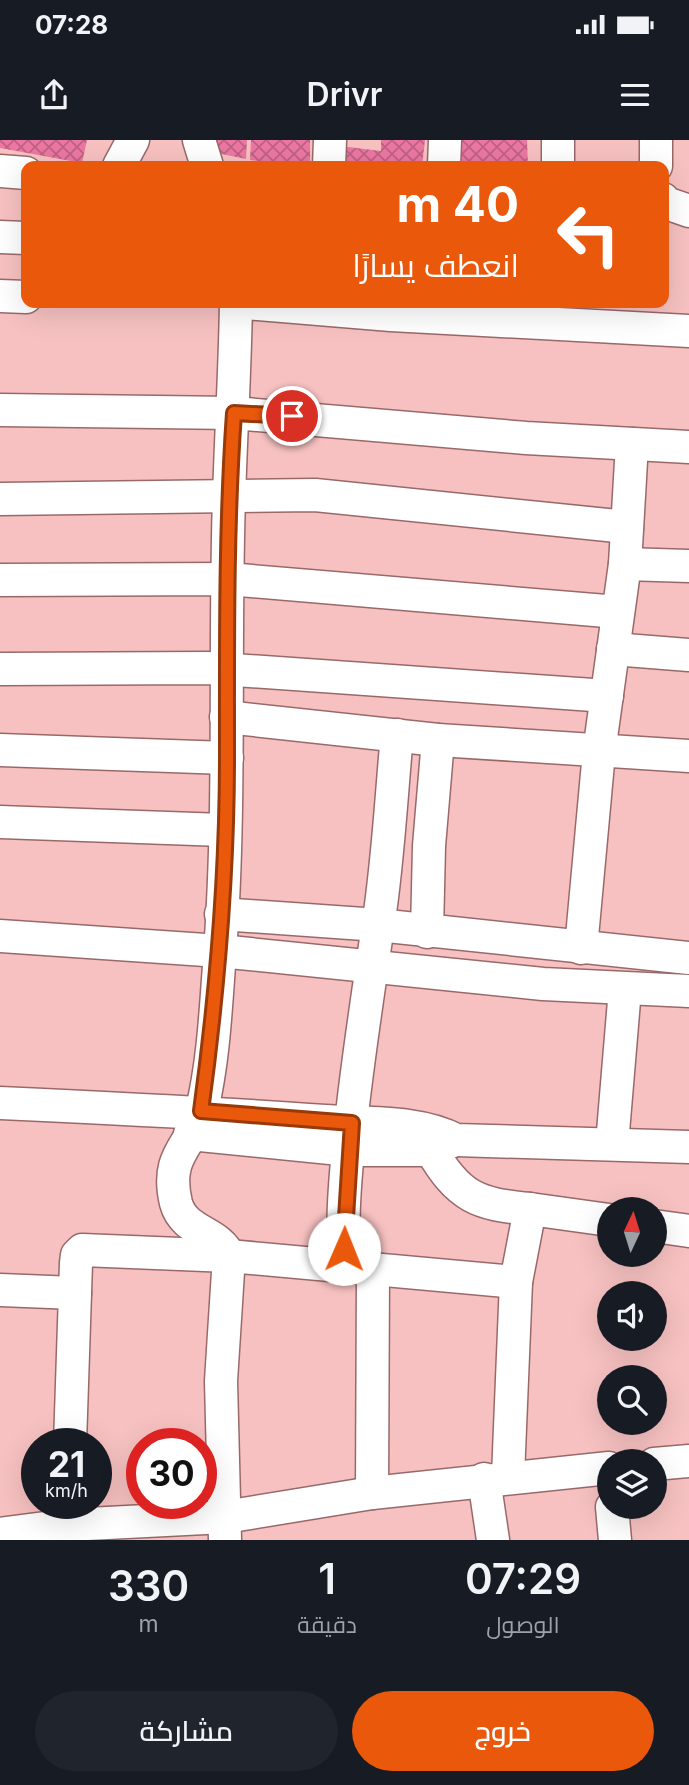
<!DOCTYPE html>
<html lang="ar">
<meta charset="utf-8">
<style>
:root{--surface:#171b24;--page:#20242c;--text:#f1f3f6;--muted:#9ea1a6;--accent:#ea580c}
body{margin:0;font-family:Inter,Cairo,sans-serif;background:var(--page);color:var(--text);direction:rtl;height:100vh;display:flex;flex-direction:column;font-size:26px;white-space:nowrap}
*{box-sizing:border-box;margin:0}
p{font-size:23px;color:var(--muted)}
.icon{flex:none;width:38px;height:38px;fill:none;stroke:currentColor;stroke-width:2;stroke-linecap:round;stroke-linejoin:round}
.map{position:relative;height:1400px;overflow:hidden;direction:ltr}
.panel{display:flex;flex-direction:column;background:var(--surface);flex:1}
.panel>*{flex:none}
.guide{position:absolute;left:21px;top:21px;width:648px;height:147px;border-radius:14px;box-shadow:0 7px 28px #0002;direction:rtl;background:#ea580c;color:#fff;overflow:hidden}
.needle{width:46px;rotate:4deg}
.fabs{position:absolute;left:597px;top:1057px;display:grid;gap:14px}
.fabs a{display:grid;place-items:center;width:70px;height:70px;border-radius:50%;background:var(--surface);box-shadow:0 7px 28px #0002;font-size:35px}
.speed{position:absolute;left:21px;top:1288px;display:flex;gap:14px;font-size:35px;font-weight:700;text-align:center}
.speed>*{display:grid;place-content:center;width:91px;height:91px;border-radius:50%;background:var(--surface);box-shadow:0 7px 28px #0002;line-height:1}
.speed small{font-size:18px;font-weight:400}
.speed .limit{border:10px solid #d22;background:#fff;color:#111}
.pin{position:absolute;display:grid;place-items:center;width:60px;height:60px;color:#fff;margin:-30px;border:4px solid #fff;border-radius:50%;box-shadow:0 2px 7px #0007}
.me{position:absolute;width:77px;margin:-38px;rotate:1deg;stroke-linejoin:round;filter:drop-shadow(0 0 5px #0008)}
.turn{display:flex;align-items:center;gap:24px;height:147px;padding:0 35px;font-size:32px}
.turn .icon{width:91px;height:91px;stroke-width:2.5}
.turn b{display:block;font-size:49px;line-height:60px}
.eta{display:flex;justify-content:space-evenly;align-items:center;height:119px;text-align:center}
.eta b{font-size:42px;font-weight:600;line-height:49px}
.primary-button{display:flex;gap:14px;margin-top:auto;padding:14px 35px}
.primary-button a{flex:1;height:80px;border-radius:42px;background:var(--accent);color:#fff;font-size:28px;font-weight:600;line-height:80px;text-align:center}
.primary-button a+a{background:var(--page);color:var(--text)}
.status{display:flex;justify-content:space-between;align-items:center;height:49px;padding:0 35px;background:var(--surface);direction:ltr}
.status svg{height:19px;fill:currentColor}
header{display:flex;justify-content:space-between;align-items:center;height:91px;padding:0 35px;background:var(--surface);font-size:32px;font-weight:600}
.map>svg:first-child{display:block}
</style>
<div class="status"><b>07:28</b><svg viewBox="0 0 49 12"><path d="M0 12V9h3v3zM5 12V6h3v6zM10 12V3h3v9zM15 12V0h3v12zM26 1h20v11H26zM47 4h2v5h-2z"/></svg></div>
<header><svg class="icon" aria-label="menu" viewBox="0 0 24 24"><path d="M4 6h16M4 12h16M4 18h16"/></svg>Drivr<svg class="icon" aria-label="share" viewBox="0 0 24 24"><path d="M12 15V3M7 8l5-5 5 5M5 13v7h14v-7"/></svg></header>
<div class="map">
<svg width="689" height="1400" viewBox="0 0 689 1400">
<defs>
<pattern id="building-cross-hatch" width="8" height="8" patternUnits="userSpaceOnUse" patternTransform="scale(1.75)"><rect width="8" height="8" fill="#eb77a2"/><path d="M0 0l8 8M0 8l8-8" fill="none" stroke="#bf6183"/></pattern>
</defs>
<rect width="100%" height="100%" fill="#f7c1c1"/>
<g fill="url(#building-cross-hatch)">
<path d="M0,0H87L82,23L0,8Z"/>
<path d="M217,0H247L246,19L217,13Z"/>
<path d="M251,0H310V26H268L265,22L250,20Z"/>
<path d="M381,0H425L422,26H340V6L381,11Z"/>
<path d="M456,0H527L528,26H456Z"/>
</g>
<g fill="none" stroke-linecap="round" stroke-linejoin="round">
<g stroke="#99696a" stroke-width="35">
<g id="minor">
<path d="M199,0L207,26"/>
<path d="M656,0V26"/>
<path d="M119,26L133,0"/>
<path d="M329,26L330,0"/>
<path d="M444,26L445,0"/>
<path d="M558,26V0"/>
<path d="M0,31L26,33"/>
<path d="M663,59L666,63L689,71"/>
<path d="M0,97L26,98"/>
<path d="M0,156L26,157"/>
<path d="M245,163L391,175L689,191"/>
<path d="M0,270L234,273L526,298L689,307"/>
<path d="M0,359L315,355L627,387"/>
<path d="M625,424L689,426"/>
<path d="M0,440L228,439L618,472"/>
<path d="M613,509L689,515"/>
<path d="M0,529L207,528L607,556"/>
<path d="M226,577L438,600L689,616"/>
<path d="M0,610L227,618"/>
<path d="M0,682L223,690"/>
<path d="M221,774L378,785L689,818"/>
<path d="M427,792L429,706L438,600"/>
<path d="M0,796L220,811L543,844L689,851"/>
<path d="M581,808L599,612L625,424L632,304"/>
<path d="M0,963C109,968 217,973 325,981C367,984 418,980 456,1000L689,1007"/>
<path d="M190,994L350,1010H431L455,1000"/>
<path d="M612,1004L625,849"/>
<path d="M431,1010C459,1057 476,1064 530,1069"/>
<path d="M654,1086L689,1091"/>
<path d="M0,1150L75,1153"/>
<path d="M70,1304L76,1123L77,1115L82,1110L229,1116L516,1142L530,1069L609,1080"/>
<path d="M654,1324L689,1321"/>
<path d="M508,1336L516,1142"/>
<path d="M484,1339L493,1400"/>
<path d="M372,1353L373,1131L348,1119C330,1090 371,834 378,786C388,723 391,659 397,595"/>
<path d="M612,1367L615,1400"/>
<path d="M0,1394L68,1385L225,1377L372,1353L609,1328"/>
<path d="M225,1400L221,1241L229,1116C219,1091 184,1093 176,1063C164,1013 193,1007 202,969C214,919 216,863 220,812C231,661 224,509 229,358C231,293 235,228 236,163"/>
</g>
</g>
<use href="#minor" stroke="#fff" stroke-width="32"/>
</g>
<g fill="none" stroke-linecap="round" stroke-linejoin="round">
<g stroke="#983908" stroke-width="18">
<path id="route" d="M292,276L234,273C226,387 227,502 227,617C227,736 217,854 201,971L352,983L344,1109"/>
</g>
<use href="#route" stroke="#ea580c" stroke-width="12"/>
</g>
</svg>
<div class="fabs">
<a><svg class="needle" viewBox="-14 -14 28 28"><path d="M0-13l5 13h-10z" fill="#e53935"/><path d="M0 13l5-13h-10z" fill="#9ea1a6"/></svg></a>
<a><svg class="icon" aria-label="sound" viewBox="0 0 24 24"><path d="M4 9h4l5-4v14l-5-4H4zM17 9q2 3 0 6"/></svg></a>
<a><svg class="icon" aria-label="search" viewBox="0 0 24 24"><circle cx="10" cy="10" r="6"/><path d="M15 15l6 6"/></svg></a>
<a><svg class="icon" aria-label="layers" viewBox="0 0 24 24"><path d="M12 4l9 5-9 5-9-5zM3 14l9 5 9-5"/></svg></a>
</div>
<div class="speed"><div>21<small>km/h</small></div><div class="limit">30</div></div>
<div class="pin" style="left:292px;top:276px;background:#d93025"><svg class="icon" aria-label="arrive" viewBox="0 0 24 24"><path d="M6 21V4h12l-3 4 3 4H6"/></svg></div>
<svg class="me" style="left:344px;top:1109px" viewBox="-20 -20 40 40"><circle r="19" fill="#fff"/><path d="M0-13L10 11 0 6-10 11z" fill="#ea580c"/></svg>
<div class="guide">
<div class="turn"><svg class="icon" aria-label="left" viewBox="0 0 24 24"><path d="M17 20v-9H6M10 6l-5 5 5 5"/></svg><div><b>40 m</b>انعطف يسارًا</div></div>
</div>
</div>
<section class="panel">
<div class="eta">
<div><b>07:29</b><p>الوصول</p></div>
<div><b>1</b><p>دقيقة</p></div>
<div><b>330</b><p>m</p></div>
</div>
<div class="primary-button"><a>خروج</a><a>مشاركة</a></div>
</section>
